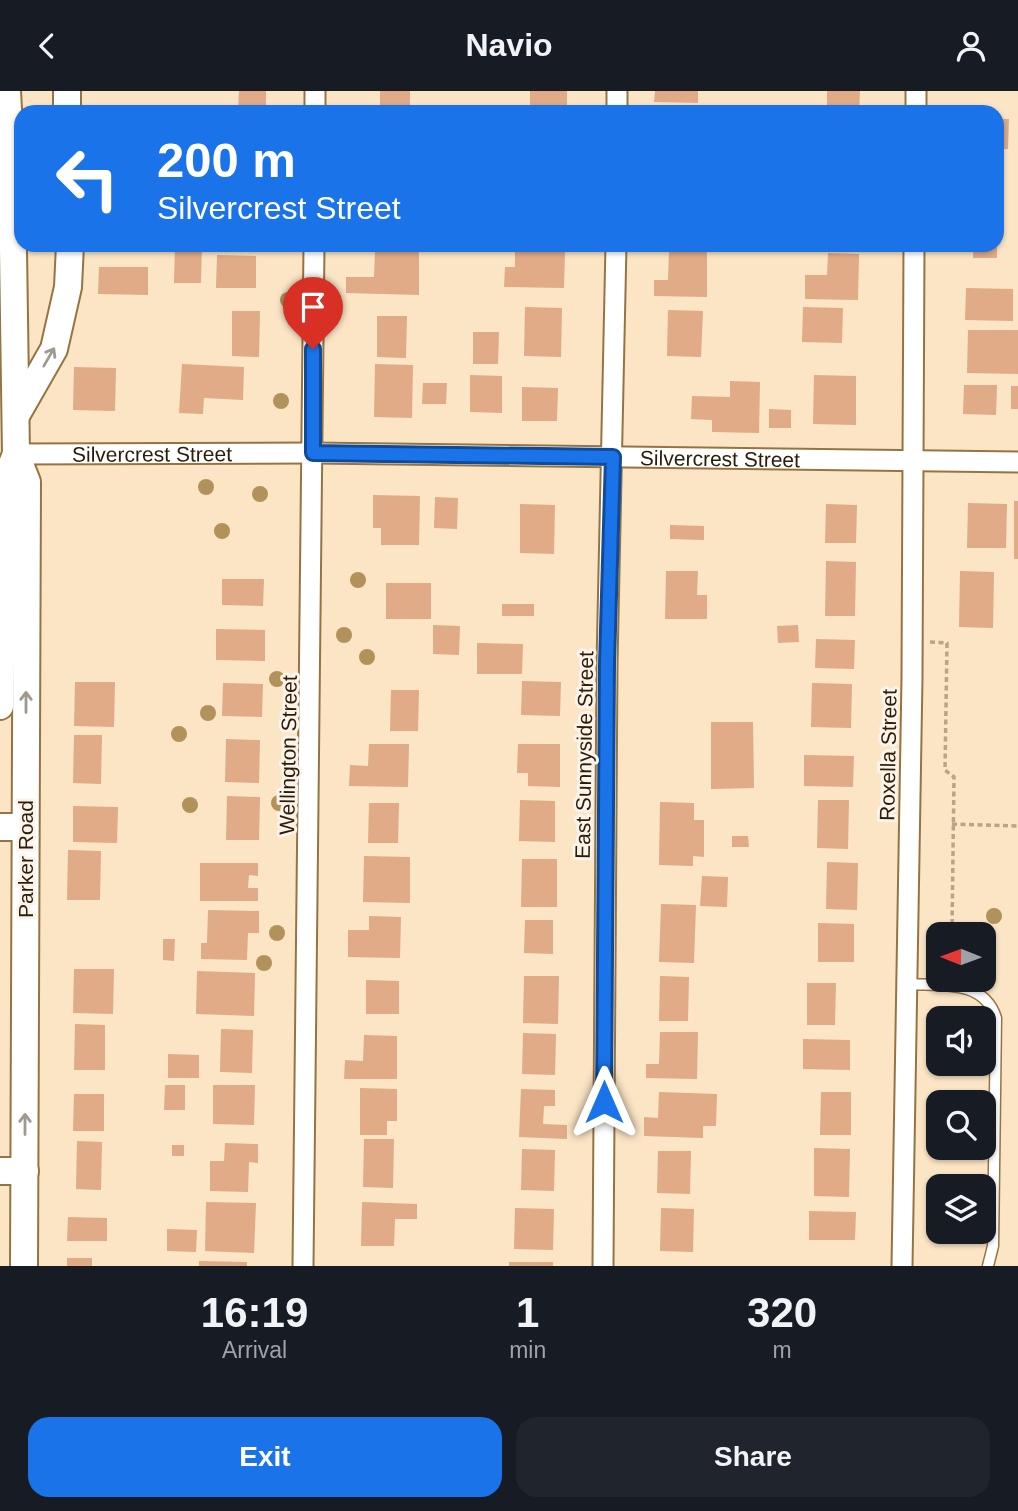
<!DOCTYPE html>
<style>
:root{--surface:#171b24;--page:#20242c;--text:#f1f3f6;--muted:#9ea1a6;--accent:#1a73e8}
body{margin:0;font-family:Arial,sans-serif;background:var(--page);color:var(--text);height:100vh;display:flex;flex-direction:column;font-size:26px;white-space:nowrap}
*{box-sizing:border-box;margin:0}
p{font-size:23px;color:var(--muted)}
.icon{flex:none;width:38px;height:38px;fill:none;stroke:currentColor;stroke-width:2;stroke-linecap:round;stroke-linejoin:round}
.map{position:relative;height:1175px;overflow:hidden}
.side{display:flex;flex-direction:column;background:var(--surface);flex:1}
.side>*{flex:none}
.hud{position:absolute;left:14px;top:14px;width:990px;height:147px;border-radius:21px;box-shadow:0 2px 5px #0004;background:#1a73e8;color:#fff;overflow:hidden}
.needle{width:46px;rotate:271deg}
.fabs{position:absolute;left:926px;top:831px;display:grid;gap:14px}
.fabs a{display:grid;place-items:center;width:70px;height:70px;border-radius:14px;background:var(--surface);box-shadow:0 2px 5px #0004;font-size:35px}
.pin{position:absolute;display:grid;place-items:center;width:60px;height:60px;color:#fff;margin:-72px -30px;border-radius:50% 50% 50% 0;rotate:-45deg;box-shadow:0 0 7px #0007}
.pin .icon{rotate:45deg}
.me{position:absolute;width:77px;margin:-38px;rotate:0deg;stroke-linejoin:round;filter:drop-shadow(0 0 5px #0008)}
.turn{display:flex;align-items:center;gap:24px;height:147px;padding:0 28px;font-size:32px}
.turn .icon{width:91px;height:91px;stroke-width:2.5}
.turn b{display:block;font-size:49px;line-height:60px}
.eta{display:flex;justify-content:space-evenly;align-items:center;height:119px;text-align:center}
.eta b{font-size:42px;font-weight:600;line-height:49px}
.cta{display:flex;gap:14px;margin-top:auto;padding:14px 28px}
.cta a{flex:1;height:80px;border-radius:21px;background:var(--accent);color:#fff;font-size:28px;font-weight:600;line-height:80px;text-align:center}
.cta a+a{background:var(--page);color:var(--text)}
header{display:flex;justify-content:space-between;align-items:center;height:91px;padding:0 28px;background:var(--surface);font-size:32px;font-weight:600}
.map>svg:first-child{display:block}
</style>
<header><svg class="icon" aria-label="back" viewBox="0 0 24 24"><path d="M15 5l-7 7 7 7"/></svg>Navio<svg class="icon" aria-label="person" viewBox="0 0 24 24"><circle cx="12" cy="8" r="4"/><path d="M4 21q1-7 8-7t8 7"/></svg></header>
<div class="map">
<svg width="1018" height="1175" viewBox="0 0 1018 1175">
<rect width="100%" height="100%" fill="#fbe5c5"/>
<g fill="#e0ab86">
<path d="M239,0H266V21H238Z"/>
<rect x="380" y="0" width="30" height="21"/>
<path d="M530,0H567V16H579V21H530Z"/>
<path d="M655,0H698V12L654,11Z"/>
<path d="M827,0H860L859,21H827Z"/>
<path d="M998,28H1009L1008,58H998Z"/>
<path d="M998,71L1003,72L1002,110H998Z"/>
<path d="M175,154H202L201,192H174Z"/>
<path d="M828,154H864V156L828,157Z"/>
<rect x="973" y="154" width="24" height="13"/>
<path d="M669,159H707V206L654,205V189H668Z"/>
<path d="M375,160L419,161V204L346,202V186H374Z"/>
<path d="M515,160L565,161L564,197L504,196L505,176H515Z"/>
<path d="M828,162L859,163L858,209L805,208V184H827Z"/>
<path d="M217,164L256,165V197H216Z"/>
<path d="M99,176H148V204L98,203Z"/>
<path d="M966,197L1013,198V230L965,229Z"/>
<path d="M525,216L562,217L561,266L524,265Z"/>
<path d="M803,216L843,217L842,252L802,251Z"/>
<path d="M668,219L703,220L701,266L667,265Z"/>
<path d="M232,220H260L259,266L232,265Z"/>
<path d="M377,225H407L406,267L377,266Z"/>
<path d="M968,239H1018V283L967,282Z"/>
<path d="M473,241H499L498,273H473Z"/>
<path d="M182,273L244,276L243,309L204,307L203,323L179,322Z"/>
<path d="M375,273L413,274L412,327L374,326Z"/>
<path d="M74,276L116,277L115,320L73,319Z"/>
<path d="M470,284L502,285V322L470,321Z"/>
<path d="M814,284L856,285V334L813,333Z"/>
<path d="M730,290L760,291L759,342L712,341V329L691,328L692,305L730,306Z"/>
<path d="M423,292H447L446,313H422Z"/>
<path d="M964,294H997L996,324L963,323Z"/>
<rect x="1011" y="295" width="7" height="23"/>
<path d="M522,296L558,297L557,330H522Z"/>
<path d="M769,318L791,319V337H769Z"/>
<path d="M373,404L420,405L419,454H381V437H373Z"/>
<path d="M435,406L458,407L457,438L434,437Z"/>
<rect x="1014" y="410" width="4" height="58"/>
<path d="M968,412L1007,413L1006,457H967Z"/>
<path d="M520,413L555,414L554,463L520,462Z"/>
<path d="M826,413L857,414L856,452H825Z"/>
<path d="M670,434L704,435V449L670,448Z"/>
<path d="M826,470L856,471L855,525H825Z"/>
<path d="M666,480H698L697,504H707V528H665Z"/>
<path d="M960,480L994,481L993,537L959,536Z"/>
<path d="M222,488H264L263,515L222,514Z"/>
<rect x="386" y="492" width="45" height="36"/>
<rect x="502" y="513" width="32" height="12"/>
<path d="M433,534L460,535L459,564L433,563Z"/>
<path d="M798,534L799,551L778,552L777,535Z"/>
<path d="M216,538L265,539V570L216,569Z"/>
<path d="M816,548L855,549L854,578L815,577Z"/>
<path d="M477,552L523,553L522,583H477Z"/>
<path d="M522,590L561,591L560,625L521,624Z"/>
<path d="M75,591H115L114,636L74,635Z"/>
<path d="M223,592L263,593L262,626L222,625Z"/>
<path d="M812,592L852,593L851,637L811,636Z"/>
<path d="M391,599H419L418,640H390Z"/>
<path d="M711,631H753L754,697L711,698Z"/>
<path d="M74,644H102L101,693L73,692Z"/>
<path d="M226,648L260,649L259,692L225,691Z"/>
<path d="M369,653H409L408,696L349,695L350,674L368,675Z"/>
<path d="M518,653H560V696L528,695V682H517Z"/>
<path d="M804,664L854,665L853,696L804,695Z"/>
<path d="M227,705L260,706L259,749H226Z"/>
<path d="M520,709L555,710V751L519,750Z"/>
<path d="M818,709H849L848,758L817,757Z"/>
<path d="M660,711L694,712V729H704V766L693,765V775L659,774Z"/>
<path d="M369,712H399L398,752H368Z"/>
<path d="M73,715L118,716L117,752L73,751Z"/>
<path d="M732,745H748L749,756H732Z"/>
<path d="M68,759L101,760L100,809H67Z"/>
<path d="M364,765L410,766V812L363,811Z"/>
<path d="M522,768H557V816H521Z"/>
<path d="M827,771L858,772L857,819L826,818Z"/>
<path d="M200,772H258V785L249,784L248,797H258V810H200Z"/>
<path d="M702,785L728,786L727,816L700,815Z"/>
<path d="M661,813L696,814L694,872L659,871Z"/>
<path d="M208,819L259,820V842H248L247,869L201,868V852H207Z"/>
<path d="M369,825L401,826L400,867L348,866V839H369Z"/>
<path d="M525,829H553V863L524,862Z"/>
<path d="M818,832L854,833V871H818Z"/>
<path d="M163,848H175L174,870L163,869Z"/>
<path d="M74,878H114L113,923L73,922Z"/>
<path d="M197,880L255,882L254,925L196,923Z"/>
<path d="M524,885H559L558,933L523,932Z"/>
<path d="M660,885L689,886L688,930H659Z"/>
<path d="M366,889L399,890V923H366Z"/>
<path d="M807,892H836L835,934H807Z"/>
<path d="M75,933L105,934V979H74Z"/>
<path d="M221,938L253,939L252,982L220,981Z"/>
<path d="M660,941H698L697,988L646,987V973H659Z"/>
<path d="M523,942L556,943L555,984L522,983Z"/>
<path d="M364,944L397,945V988H344L345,969L363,970Z"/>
<path d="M803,948L850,949V979L803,978Z"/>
<path d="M168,963L199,964V987H168Z"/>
<path d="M165,994H185V1019H164Z"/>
<path d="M213,994H255L254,1034L213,1033Z"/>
<path d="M360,997L397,998V1030H387V1044H360Z"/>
<path d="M521,998L555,999V1015H544L543,1033L567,1034V1048L519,1046Z"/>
<path d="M659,1001L717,1003L716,1035H703V1047L644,1045V1026L658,1027Z"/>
<path d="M821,1001H851V1044H820Z"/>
<path d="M74,1003H104V1040H73Z"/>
<path d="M364,1048H394L393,1097L363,1096Z"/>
<path d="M77,1050L102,1051L101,1099L76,1098Z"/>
<path d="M225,1052L258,1053V1072L249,1071L248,1101L210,1100V1070H224Z"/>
<rect x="172" y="1054" width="12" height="11"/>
<path d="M814,1057L850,1058L849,1106L814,1105Z"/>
<path d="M522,1058L555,1059L554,1100L521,1099Z"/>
<path d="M658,1060H691L690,1103L657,1102Z"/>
<path d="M206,1111L256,1112L254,1162L205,1160Z"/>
<path d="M362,1111L417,1113V1128H395L394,1155H361Z"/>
<path d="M515,1117L554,1118L553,1159L514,1158Z"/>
<path d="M661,1117L694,1118L693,1161L660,1160Z"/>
<path d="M809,1120L856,1121L855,1149H809Z"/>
<path d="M68,1126L107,1127V1150H67Z"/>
<path d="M167,1138L197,1139L196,1161L167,1160Z"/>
<rect x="67" y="1167" width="25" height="8"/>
<path d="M199,1170L247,1171V1175H199Z"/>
<rect x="509" y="1171" width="44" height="4"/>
</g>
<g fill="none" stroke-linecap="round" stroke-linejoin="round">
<g stroke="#967442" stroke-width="13">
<path id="lane" d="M907,893C941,895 984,888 996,927L993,1155L988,1175"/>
</g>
<g stroke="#967442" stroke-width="23">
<g id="street">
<path d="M315,21V0"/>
<path d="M617,21V0"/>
<path d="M916,21V0"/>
<path id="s1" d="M16,363L313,362L1018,371"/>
<path d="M303,1175L314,154"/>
<path d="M603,1175L607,573L616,154"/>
<path d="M902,1175L912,587L914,154"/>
</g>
</g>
<g stroke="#967442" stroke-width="30">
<g id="secondary">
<path d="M7,0L12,91L16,363L27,391L24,1175"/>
<path d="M67,0V21"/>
<path d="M18,321L54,258L68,196L70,154"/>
<path d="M0,615L5,390L16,363"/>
<path d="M0,736H25"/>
<path d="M0,1080H25"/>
</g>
</g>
<g stroke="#b8a588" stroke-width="3.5" stroke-dasharray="5 3.5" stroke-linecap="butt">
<path d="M930,551L947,552L945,679L954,686L952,840"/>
<path d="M952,733L1018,735"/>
</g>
<use href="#lane" stroke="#fff" stroke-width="10"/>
<use href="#street" stroke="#fff" stroke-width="19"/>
<use href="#secondary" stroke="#fff" stroke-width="26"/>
</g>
<g fill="#b1925b">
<circle cx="288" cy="209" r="8"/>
<circle cx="281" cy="310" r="8"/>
<circle cx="206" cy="396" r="8"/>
<circle cx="260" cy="403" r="8"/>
<circle cx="222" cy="440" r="8"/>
<circle cx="358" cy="489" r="8"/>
<circle cx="344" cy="544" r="8"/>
<circle cx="367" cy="566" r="8"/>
<circle cx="277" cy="588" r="8"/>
<circle cx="208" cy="622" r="8"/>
<circle cx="179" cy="643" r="8"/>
<circle cx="279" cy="712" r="8"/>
<circle cx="190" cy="714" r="8"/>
<circle cx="994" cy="825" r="8"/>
<circle cx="277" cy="842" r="8"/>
<circle cx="264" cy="872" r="8"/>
</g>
<defs><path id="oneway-shaft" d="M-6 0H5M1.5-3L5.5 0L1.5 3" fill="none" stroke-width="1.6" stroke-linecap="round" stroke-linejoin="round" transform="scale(1.75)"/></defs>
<g stroke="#a09990">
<use href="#oneway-shaft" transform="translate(49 266) rotate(-60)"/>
<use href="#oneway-shaft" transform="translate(26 611) rotate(-90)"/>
<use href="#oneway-shaft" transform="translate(25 1033) rotate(-90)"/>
</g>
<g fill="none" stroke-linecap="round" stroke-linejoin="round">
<g stroke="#114b97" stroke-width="18">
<path id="route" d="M313,258V362L613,366L607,573L604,1011"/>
</g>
<use href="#route" stroke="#1a73e8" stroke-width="12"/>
</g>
<g text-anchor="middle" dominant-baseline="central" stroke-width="6" stroke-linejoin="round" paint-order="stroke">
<g font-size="21" fill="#2b1d08" stroke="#fcf4ea">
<text stroke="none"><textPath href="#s1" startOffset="136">Silvercrest Street</textPath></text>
<text stroke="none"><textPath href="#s1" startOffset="704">Silvercrest Street</textPath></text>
<text transform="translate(288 664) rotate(-89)">Wellington Street</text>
<text transform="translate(584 664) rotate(-89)">East Sunnyside Street</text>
<text transform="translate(888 664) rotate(-89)">Roxella Street</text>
<text transform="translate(25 768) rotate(-90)">Parker Road</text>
</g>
</g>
</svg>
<div class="fabs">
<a><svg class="needle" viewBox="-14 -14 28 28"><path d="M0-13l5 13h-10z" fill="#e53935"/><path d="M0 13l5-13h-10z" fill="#9ea1a6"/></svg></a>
<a><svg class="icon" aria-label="sound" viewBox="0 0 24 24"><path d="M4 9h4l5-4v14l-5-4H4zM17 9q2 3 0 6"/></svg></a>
<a><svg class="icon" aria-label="search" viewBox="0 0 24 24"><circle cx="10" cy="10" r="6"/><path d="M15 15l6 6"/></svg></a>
<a><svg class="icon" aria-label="layers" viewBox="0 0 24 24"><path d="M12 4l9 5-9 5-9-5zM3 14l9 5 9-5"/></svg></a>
</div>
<div class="pin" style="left:313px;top:258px;background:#d93025"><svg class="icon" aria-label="arrive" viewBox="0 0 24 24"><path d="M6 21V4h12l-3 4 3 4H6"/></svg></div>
<svg class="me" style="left:604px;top:1011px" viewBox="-20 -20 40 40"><path d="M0-17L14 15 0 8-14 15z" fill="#1a73e8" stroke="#fff" stroke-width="4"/></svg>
<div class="hud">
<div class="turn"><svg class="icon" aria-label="left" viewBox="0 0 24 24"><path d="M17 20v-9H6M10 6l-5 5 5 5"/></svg><div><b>200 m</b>Silvercrest Street</div></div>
</div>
</div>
<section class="side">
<div class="eta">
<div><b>16:19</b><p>Arrival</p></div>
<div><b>1</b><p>min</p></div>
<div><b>320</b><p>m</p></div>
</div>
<div class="cta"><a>Exit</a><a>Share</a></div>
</section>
